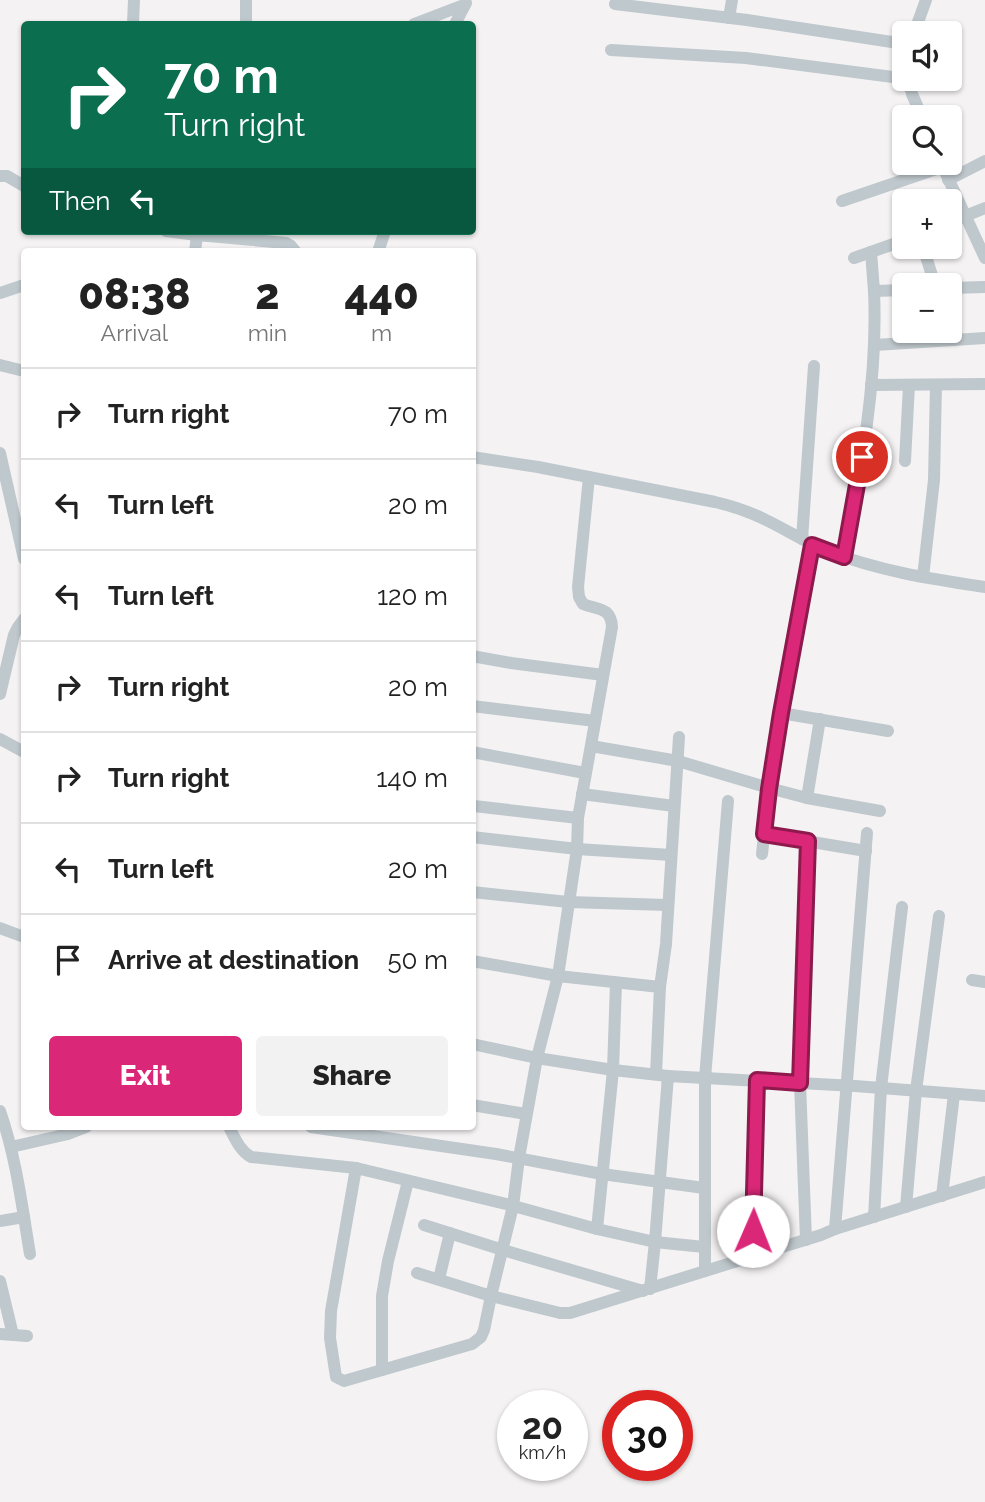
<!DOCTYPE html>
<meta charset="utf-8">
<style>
:root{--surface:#fff;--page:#f2f2f2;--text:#222;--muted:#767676;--line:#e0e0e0;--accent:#db2777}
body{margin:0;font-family:Raleway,sans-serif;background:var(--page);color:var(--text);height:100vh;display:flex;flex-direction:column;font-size:26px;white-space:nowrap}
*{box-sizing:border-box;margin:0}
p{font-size:23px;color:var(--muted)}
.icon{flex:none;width:38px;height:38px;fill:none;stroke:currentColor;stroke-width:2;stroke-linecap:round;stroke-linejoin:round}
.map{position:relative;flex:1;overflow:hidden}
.side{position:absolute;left:21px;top:248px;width:455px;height:882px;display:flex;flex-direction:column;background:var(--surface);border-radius:7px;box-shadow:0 2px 5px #0004}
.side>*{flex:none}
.hud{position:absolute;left:21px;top:21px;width:455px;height:214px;border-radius:7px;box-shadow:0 2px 5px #0004;background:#0b6e4f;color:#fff;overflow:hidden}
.controls{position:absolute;left:892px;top:21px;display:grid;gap:14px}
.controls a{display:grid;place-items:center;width:70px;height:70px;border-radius:7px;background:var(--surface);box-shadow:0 2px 5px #0004;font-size:35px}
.speed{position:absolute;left:497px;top:1390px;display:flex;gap:14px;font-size:35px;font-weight:700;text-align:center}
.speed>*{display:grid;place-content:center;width:91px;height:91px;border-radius:50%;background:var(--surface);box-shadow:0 2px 5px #0004;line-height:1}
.speed small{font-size:18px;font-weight:400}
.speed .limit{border:10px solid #d22;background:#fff;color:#111}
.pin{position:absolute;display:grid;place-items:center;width:60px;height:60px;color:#fff;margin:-30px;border:4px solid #fff;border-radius:50%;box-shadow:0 2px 7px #0007}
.me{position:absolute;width:77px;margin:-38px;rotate:1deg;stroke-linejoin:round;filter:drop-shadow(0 0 5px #0008)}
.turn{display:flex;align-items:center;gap:24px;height:147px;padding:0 28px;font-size:32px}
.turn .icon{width:91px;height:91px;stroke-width:2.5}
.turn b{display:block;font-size:49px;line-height:60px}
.then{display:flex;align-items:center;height:66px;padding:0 28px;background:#0003;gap:14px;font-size:26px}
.eta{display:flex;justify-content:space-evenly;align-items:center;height:119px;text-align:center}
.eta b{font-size:42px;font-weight:800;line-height:49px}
.cta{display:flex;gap:14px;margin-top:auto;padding:14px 28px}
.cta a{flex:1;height:80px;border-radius:7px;background:var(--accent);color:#fff;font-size:28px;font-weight:800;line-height:80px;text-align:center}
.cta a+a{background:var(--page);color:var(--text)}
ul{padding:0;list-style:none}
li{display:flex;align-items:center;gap:21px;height:91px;padding:0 28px;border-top:2px solid var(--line)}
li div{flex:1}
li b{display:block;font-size:26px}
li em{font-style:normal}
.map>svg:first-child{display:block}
</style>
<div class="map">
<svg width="985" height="1502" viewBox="0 0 985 1502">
<rect width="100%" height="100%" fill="#f4f2f3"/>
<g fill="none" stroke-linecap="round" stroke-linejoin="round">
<g stroke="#bfc8cd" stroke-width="12">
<path d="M615,4L747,20L905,44"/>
<path d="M729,18L732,0"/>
<path d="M133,24L134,0"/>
<path d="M246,24V0"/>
<path d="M414,24L464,5"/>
<path d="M455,24L466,3"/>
<path d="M914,33L926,0"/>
<path d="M611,50L746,58L908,79"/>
<path d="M908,79L912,94L922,117"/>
<path d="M941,163L985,258"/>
<path d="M0,176H7L24,186"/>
<path d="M948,180L985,161"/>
<path d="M842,201L942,167"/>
<path d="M950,222L985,208"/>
<path d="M166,231L197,235L195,252"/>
<path d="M197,235L286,243L291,246L296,252"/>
<path d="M923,247L935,285"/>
<path d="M378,252L385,231"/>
<path d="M871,252L874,291L905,290"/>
<path d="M854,258L905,240"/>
<path d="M950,288L985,287"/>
<path d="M0,293L24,285"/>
<path d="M875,345L985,338"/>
<path d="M0,365L24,371"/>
<path d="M871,385L985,384"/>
<path d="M0,453L24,559"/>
<path d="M472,457L538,467L715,502C733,506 750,512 766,520C787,530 806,543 828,551C878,571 932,579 985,587"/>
<path d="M905,461L909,385"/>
<path d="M802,539L814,366"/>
<path d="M844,557C861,470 878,380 874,291"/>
<path d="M923,577L934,480L936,385"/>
<path d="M472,656L511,663L603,675"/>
<path d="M0,694L14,635L18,627L24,619"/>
<path d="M472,706L595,721"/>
<path d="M781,713L888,731"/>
<path d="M0,739L24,752"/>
<path d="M591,746L678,761L769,788L807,798L880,811"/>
<path d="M472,752L585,773"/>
<path d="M582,794L674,806"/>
<path d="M807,798L820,719"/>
<path d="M474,806L578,818"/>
<path d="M764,834L866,851"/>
<path d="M472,837L577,849L671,855"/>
<path d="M762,854L769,788L812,545"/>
<path d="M472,892L568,902L668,905"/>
<path d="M0,928L24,937"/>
<path d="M472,961L558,976L660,987"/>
<path d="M972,980L985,982"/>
<path d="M472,1044L537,1058L613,1070L668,1076L855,1086L985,1096"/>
<path d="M656,1074L660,987L666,944L679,737"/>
<path d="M472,1105L526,1114"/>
<path d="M0,1111C16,1157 22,1206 30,1254"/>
<path d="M229,1127C235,1138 240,1151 251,1157L356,1168L510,1205L597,1229L655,1242L704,1247"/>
<path d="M311,1127L496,1154L602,1174L704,1188"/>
<path d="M11,1147L68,1134L86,1127"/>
<path d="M356,1168L331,1311L330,1338L336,1377L344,1381L472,1344L481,1337L484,1330L491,1296L513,1206L519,1158L537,1058L558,976L577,849L578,818L612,627C611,607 598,610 583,604L579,597L578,587L589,477"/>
<path d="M942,1196L954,1094"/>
<path d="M906,1207L916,1091L939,916"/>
<path d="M874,1217L881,1088L902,907"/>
<path d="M0,1221L24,1217"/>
<path d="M424,1225L503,1250L643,1291"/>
<path d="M597,1229L613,1070L616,983"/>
<path d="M835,1229L985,1182"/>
<path d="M806,1240L800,1083L808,841"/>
<path d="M753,1256L757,1080"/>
<path d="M705,1271V1078L728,801"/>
<path d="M417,1273L491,1296L560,1313H570L821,1235L835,1229L867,833"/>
<path d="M439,1279L450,1233"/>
<path d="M0,1281L13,1335"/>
<path d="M650,1289L655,1242L668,1076"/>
<path d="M0,1334L27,1336"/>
<path d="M382,1370V1296L388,1261L408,1181"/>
</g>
</g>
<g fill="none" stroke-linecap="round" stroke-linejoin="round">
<g stroke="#8e194d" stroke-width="18">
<path id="route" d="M753,1231L757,1080L800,1083L808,841L764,834L769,789L781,713L812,545L844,557L862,457"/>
</g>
<use href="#route" stroke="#db2777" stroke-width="12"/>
</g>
</svg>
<div class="controls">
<a><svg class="icon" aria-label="sound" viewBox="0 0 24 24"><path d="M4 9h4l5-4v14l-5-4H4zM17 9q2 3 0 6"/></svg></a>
<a><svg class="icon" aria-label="search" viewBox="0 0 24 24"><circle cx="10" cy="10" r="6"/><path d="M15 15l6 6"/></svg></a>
<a>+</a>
<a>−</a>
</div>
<div class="speed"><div>20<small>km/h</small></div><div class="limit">30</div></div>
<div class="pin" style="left:862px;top:457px;background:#d93025"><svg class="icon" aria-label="arrive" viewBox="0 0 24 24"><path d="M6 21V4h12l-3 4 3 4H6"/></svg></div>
<svg class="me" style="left:753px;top:1231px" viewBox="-20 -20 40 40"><circle r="19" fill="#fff"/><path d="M0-13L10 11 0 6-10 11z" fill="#db2777"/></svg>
<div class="hud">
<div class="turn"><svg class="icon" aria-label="right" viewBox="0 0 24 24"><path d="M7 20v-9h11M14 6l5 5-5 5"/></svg><div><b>70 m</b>Turn right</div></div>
<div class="then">Then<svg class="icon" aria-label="left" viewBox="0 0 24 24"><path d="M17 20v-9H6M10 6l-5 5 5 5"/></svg></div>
</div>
<section class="side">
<div class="eta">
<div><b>08:38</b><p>Arrival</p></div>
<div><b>2</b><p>min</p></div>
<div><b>440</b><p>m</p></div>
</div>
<ul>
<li><svg class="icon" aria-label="right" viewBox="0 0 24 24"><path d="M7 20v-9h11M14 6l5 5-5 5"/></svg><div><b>Turn right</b></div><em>70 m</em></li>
<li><svg class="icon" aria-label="left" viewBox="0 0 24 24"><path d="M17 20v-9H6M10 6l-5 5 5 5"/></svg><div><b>Turn left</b></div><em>20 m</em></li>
<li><svg class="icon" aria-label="left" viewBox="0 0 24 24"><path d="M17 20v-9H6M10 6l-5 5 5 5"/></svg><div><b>Turn left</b></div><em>120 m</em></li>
<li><svg class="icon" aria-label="right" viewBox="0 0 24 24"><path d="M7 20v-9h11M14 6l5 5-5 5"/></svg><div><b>Turn right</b></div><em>20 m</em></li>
<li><svg class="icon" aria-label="right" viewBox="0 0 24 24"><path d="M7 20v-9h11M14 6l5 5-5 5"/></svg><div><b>Turn right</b></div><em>140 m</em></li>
<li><svg class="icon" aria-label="left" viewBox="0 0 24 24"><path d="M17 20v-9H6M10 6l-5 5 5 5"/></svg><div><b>Turn left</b></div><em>20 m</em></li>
<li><svg class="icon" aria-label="arrive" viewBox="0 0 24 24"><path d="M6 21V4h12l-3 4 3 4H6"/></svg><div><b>Arrive at destination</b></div><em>50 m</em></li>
</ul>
<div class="cta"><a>Exit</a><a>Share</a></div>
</section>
</div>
